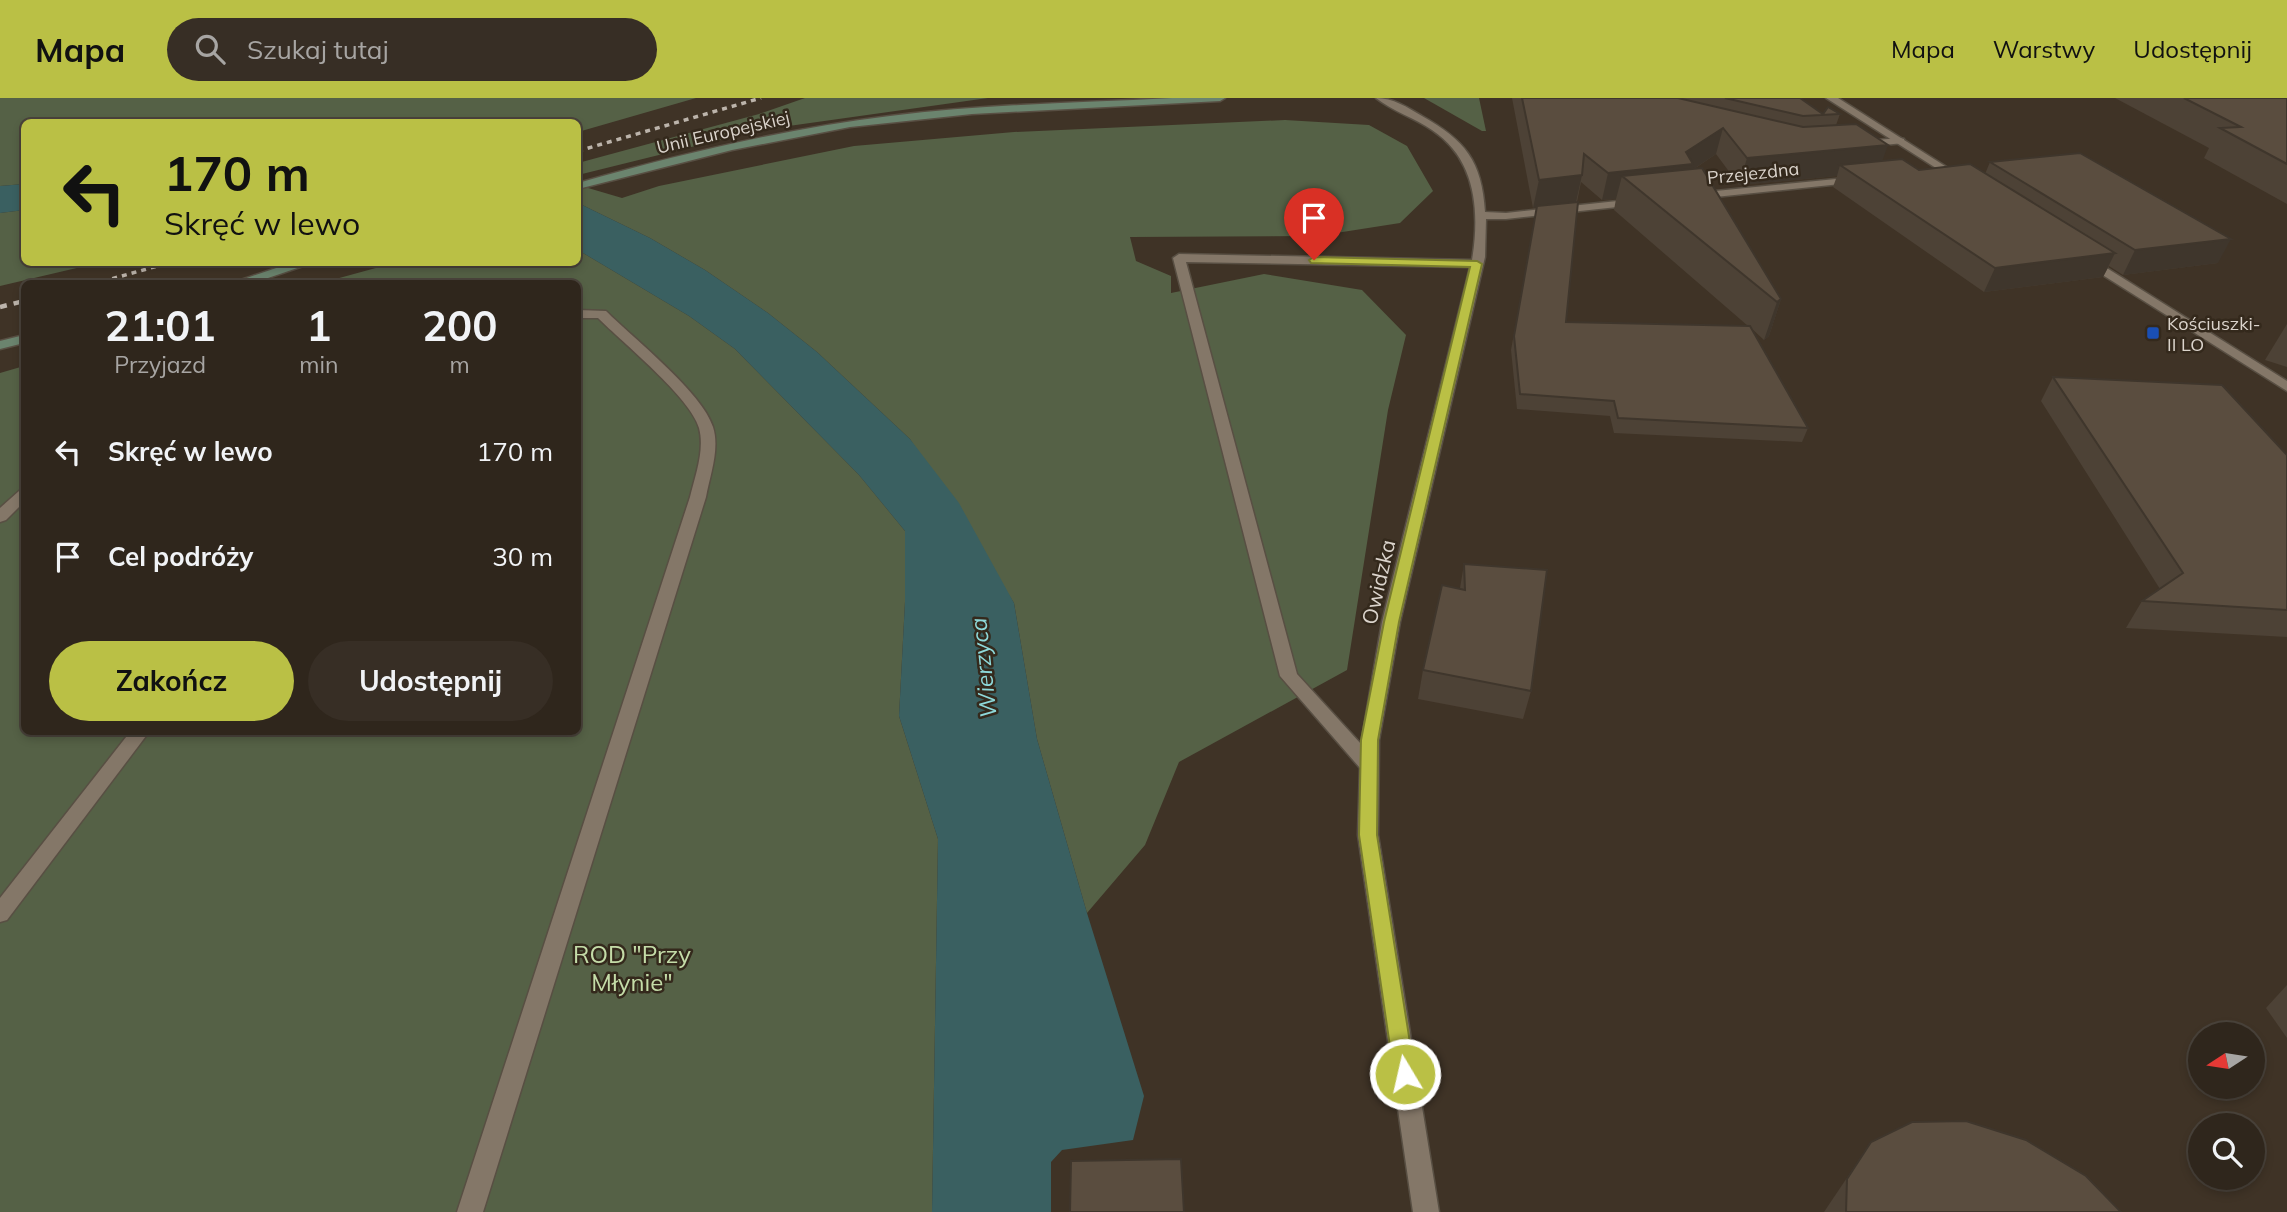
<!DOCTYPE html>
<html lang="pl">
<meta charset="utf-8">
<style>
:root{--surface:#2f261c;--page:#372e25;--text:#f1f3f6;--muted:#a7a5a3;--line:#4a433b;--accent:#bac045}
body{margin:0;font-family:Mulish,sans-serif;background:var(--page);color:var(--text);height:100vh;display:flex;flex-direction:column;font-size:26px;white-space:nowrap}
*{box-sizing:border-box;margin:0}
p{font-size:23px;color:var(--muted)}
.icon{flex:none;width:38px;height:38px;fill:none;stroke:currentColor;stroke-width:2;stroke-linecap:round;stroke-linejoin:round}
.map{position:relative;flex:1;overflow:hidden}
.sheet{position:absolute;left:21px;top:182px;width:560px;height:455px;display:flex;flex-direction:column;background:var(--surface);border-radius:10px;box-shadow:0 4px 10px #0003,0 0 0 2px var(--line)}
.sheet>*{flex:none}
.banner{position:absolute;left:21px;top:21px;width:560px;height:147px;border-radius:10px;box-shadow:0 4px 10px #0003,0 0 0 2px var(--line);background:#bac045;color:#111;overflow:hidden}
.needle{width:46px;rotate:258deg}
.buttons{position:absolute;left:2188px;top:924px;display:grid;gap:14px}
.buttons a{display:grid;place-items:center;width:77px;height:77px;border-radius:50%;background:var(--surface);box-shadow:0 4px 10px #0003,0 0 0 2px var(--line);font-size:35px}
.pin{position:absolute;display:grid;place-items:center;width:60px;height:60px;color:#fff;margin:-72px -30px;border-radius:50% 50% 50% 0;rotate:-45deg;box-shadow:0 0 7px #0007}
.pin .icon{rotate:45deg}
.me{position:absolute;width:77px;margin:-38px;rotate:351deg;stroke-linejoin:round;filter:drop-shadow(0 0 5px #0008)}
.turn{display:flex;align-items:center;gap:24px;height:147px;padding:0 28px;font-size:32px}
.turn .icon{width:91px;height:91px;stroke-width:2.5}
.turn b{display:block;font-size:49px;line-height:60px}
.eta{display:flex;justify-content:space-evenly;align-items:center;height:119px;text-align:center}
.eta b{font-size:42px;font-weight:700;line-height:49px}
.cta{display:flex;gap:14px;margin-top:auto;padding:14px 28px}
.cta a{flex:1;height:80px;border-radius:42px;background:var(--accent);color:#111;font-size:28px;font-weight:700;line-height:80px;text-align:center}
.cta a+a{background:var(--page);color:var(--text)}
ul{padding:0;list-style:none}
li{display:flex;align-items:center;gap:21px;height:105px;padding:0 28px}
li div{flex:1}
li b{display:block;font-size:26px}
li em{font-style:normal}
header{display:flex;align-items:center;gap:42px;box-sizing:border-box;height:98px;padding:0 35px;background:var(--accent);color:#111}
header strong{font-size:33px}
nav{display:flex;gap:38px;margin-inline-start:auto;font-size:24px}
.search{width:490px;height:63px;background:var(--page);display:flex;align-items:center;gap:18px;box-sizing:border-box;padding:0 24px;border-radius:38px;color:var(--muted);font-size:26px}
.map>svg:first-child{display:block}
</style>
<header>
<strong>Mapa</strong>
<div class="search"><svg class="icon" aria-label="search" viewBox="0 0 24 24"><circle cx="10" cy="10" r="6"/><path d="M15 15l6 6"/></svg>Szukaj tutaj</div>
<nav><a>Mapa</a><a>Warstwy</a><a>Udostępnij</a></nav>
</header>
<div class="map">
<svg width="2287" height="1114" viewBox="0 0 2287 1114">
<rect width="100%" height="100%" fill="#3f3326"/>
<g fill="#556146">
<path d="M0,0H696L578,34V24H24V86L0,88Z"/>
<path d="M805,0H988L760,32L578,77V65L759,16Z"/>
<path d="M1424,0H1479L1486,33H1482Z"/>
<path d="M1285,22L1369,27L1407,48L1433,93L1400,125L1317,138L1130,139L1136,163L1171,178V195L1264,176L1362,192L1406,237L1388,312L1347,572L1179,664L1145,747L1087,815L1037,641L1014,505L910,341L817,254L768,215L705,172L650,140L578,105V87L622,100L659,88L854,48L1014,34Z"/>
<path d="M24,112V164L98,165L0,188V115Z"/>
<path d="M578,152L689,218L735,251L859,377L905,433V504L899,618L938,741L932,1114H0V275L24,268V634H578V186L321,185L394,165L578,164Z"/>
</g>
<g fill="#3a6061">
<path d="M24,86V112L0,115V88Z"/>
<path d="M578,105L650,140L705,172L768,215L817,254L910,341L959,405L1014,505L1037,641L1087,815L1144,998L1133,1042L1062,1052L1051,1064V1114H932L938,741L899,618L905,504V433L859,377L735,251L689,218L578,152Z"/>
</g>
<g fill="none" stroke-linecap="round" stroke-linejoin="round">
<g stroke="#584f43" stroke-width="3">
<g id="service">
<path d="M1900,40L1904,41V45L1863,49L1858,46L1863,43Z"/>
<path d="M578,212L606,213C633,240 703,295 713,329C720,351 710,377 706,399L483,1114H457L690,399C695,378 705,352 699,330C691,300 622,244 598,220H578Z"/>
<path d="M24,391V404L6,422L0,424V410L19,393Z"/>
<path d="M130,634H149L7,822L0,824V800Z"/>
</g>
</g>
<g stroke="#584f43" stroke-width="3">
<g id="minor">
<path d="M1376,0C1393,0 1407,9 1422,18C1465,42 1482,63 1485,114L1506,115L1636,101L1642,104L1636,107L1506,121H1486L1485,159L1400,524L1379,642L1378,737L1439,1114H1413L1358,737L1360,670L1280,578L1173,160L1179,156L1472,162C1480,113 1476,61 1432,32C1415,20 1392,13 1376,0ZM1186,164L1470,169L1382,524L1361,646L1297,576Z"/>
<path d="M1856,79L1861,82L1860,84L1696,101L1690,98L1696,95Z"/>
</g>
</g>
<g stroke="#584f43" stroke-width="3">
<g id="tertiary">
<path d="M1826,0H1838L1967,82L1958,84Z"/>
<path d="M2086,157L2287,283V293L2082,164V158Z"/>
</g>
</g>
<g stroke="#584f43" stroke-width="3">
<g id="secondary">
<path d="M1172,0H1225L1220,3L972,16L850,29L732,52L578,91V85C680,56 784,31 890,18C984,6 1078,5 1172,0Z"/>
<path d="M294,164H315L250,186H229Z"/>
<path d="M24,237V245L0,251V243Z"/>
</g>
</g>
<use href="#service" fill="#847768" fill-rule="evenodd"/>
<use href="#minor" fill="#847768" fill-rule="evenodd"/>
<use href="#tertiary" fill="#847768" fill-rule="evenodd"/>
<use href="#secondary" fill="#6b846e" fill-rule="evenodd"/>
<g stroke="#bcb4ab" stroke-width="3.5" stroke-dasharray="5 5" stroke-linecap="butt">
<path d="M578,53L761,0"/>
<path d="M93,186L172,164"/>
</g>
<path stroke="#bcb4ab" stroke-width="4.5" stroke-dasharray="7 7" stroke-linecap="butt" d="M0,209L24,203"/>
</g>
<g fill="#4d4236" fill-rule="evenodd">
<path d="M1512,0H1800L1823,16H1840L1836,27L1883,63L1919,72L1985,76L1990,64L2218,165L2123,177L2109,168L2103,179L1984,194L1833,89L1837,78L1739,87L1716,56L1694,71L1781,201L1769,238L1764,242L1751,230L1808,330L1802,344L1614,335L1610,318L1517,311L1511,252L1537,109L1533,110ZM1581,84L1602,102L1616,101L1614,112L1748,228L1566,224L1577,104Z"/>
<path d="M2115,0H2287V106L2204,60L2209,50Z"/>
<path d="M2287,226V269L2265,262Z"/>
<path d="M2053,279L2287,357V539L2126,530L2142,503L2160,491L2041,303Z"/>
<path d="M1464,466L1531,593L1523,621L1418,601L1423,572L1460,490Z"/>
<path d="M2287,887V940L2266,910Z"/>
<path d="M1871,1044L2121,1114H1824Z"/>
</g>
<g fill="#3f362c">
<path d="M1723,30L1716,56L1692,72L1622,78L1616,101L1602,102L1608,75L1686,54Z"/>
<path d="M1888,47L1879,73L1840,67L1837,78L1739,87L1747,60Z"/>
<path d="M1582,77L1576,104L1533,110L1539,82Z"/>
<path d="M2231,141L2218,165L2123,177L2135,152Z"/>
<path d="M2115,155L2103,179L1984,194L1995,170Z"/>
<path d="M1781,201L1769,238L1764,242L1777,204Z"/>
</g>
<g fill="#5a4d3f" stroke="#3f362c" stroke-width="2">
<path d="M1522,0H1678L1803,29L1856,26L1888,47L1747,60L1723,30L1686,54L1693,66L1608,75L1584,56L1582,77L1539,82Z"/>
<path d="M1725,0H1800L1823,16L1828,9L1840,16L1803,18Z"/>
<path d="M2184,0H2287V66L2220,30L2241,29Z"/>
<path d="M2080,55L2231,141L2135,152L1990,64Z"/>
<path d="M1902,61L1919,72L1970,66L2115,155L1995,170L1840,67Z"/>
<path d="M1702,70L1781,201L1777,204L1622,78Z"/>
<path d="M1578,104L1566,224L1750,228L1808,330L1618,320L1614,303L1520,296L1514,238L1537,108Z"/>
<path d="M2053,279L2222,287L2287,357V512L2142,503L2183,475Z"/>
<path d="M1464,466L1547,472L1531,593L1423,572L1442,487L1465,492Z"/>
<path d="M1966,1023L2026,1042L2086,1078L2121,1114H1846L1847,1081L1871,1044L1912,1024Z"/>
<path d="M1181,1061L1184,1114H1070L1071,1063Z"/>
</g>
<path fill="#bac045" stroke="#797d2d" stroke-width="2" d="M1314,159L1477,163L1482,166L1399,524L1378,642L1377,737L1415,976L1412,982L1405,985L1397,982L1394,976L1359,737L1361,642L1384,524L1470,169L1311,165L1309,162Z"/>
<rect fill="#1a4fb4" stroke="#34291c" stroke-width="2.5" x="2146" y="228" width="14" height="14" rx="3.5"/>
<g text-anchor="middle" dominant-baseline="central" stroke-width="5" stroke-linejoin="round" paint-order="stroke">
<g font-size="18" fill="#dbd4cc" stroke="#34291c">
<text transform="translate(723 34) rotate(-13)">Unii Europejskiej</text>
<text transform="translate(1753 75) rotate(-6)">Przejezdna</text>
</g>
<g font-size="18" fill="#dbd4cc" stroke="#34291c" text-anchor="start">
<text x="2167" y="225">Kościuszki-<tspan x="2167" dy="21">II LO</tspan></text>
</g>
<g font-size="21" fill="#dbd4cc" stroke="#34291c">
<text transform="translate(1378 484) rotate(-77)">Owidzka</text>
</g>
<g font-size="23" font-style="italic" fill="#8ed9da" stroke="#34291c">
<text transform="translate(983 570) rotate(-96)">Wierzyca</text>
</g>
<g font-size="24" fill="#c4dca8" stroke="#34291c">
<text x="632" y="856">ROD "Przy<tspan x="632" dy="28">Młynie"</tspan></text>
</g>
</g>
</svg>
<div class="buttons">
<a><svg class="needle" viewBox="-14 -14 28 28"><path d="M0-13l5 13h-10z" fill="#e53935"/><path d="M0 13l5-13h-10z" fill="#a7a5a3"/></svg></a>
<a><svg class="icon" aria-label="search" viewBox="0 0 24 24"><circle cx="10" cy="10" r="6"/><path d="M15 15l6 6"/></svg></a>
</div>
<div class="pin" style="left:1314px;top:162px;background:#d93025"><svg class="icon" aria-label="arrive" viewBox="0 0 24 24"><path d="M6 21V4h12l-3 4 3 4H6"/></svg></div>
<svg class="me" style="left:1405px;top:976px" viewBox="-20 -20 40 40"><circle r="17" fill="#bac045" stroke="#fff" stroke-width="3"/><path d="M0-11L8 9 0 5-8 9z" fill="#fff"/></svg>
<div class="banner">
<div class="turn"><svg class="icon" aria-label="left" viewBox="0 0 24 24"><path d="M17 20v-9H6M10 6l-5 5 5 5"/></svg><div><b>170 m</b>Skręć w lewo</div></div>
</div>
<section class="sheet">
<div class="eta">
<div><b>21:01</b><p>Przyjazd</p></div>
<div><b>1</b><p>min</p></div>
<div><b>200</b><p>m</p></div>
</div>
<ul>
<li><svg class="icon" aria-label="left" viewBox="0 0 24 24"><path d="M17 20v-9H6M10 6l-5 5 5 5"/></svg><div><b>Skręć w lewo</b></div><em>170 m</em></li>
<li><svg class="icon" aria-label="arrive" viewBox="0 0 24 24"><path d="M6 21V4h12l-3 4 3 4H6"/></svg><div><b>Cel podróży</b></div><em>30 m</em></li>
</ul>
<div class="cta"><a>Zakończ</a><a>Udostępnij</a></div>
</section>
</div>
